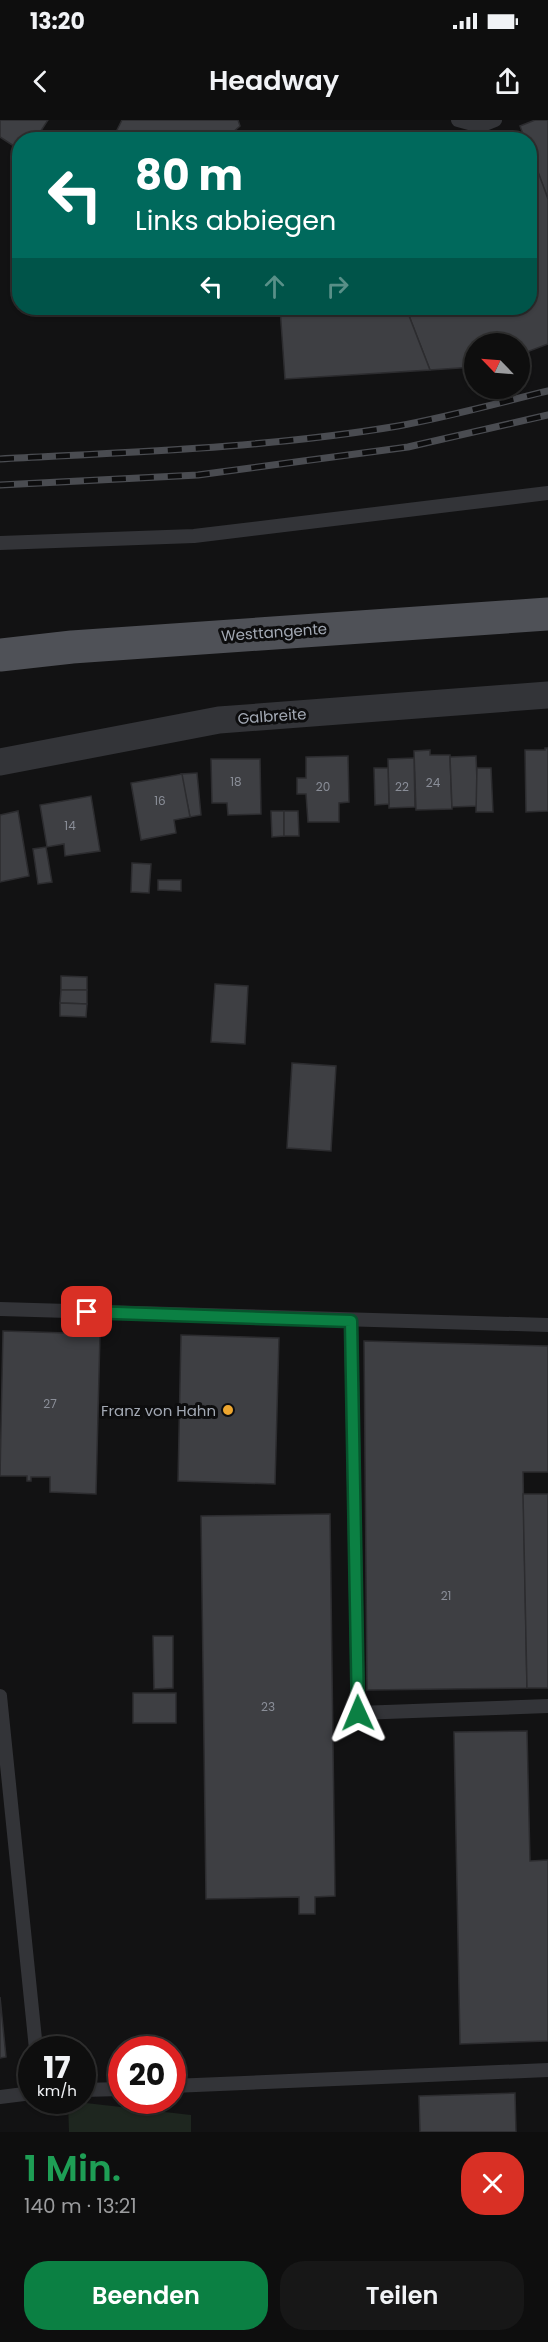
<!DOCTYPE html>
<html lang="de">
<meta charset="utf-8">
<style>
:root{--surface:#0e0e0e;--page:#171717;--text:#f1f3f6;--muted:#9b9c9e;--line:#2e2e2e;--accent:#0b8043}
body{margin:0;font-family:Poppins,sans-serif;background:var(--page);color:var(--text);height:100vh;display:flex;flex-direction:column;font-size:22px;white-space:nowrap}
*{box-sizing:border-box;margin:0}
p{font-size:20px;color:var(--muted)}
.icon{flex:none;width:33px;height:33px;fill:none;stroke:currentColor;stroke-width:2;stroke-linecap:round;stroke-linejoin:round}
.map{position:relative;height:2012px;overflow:hidden}
.details{display:flex;flex-direction:column;background:var(--surface);flex:1}
.details>*{flex:none}
.hud{position:absolute;left:12px;top:12px;width:525px;height:183px;border-radius:24px;box-shadow:0 2px 4px #0004,0 0 0 2px var(--line);background:#00695c;color:#fff;overflow:hidden}
.needle{width:39px;rotate:295deg}
.fabs{position:absolute;left:464px;top:213px;display:grid;gap:12px}
.fabs a{display:grid;place-items:center;width:66px;height:66px;border-radius:50%;background:var(--surface);box-shadow:0 2px 4px #0004,0 0 0 2px var(--line);font-size:30px}
.speed{position:absolute;left:18px;top:1916px;display:flex;gap:12px;font-size:30px;font-weight:700;text-align:center}
.speed>*{display:grid;place-content:center;width:78px;height:78px;border-radius:50%;background:var(--surface);box-shadow:0 2px 4px #0004,0 0 0 2px var(--line);line-height:1}
.speed small{font-size:15px;font-weight:400}
.speed .limit{border:9px solid #d22;background:#fff;color:#111}
.pin{position:absolute;display:grid;place-items:center;width:51px;height:51px;color:#fff;margin:-26px;border-radius:12px;box-shadow:0 3px 9px #0006}
.me{position:absolute;width:66px;margin:-33px;rotate:359deg;stroke-linejoin:round;filter:drop-shadow(0 0 4px #0008)}
.turn{display:flex;align-items:center;gap:21px;height:126px;padding:0 24px;font-size:27px}
.turn .icon{width:78px;height:78px;stroke-width:2.5}
.turn b{display:block;font-size:42px;line-height:51px}
.lanes{display:flex;align-items:center;height:57px;padding:0 24px;background:#0003;justify-content:center;gap:30px;direction:ltr}
.lanes .off{opacity:.35}
.round{display:grid;place-items:center;flex:none;width:63px;height:63px;border-radius:24px;background:var(--page)}
.head{display:flex;align-items:center;justify-content:space-between;height:102px;padding:0 24px}
h1{font-size:36px;font-weight:600;line-height:45px;color:#1e9e55}
.button{display:flex;gap:12px;margin-top:auto;padding:12px 24px}
.button a{flex:1;height:69px;border-radius:24px;background:var(--accent);color:#fff;font-size:24px;font-weight:600;line-height:69px;text-align:center}
.button a+a{background:var(--page);color:var(--text)}
.status{display:flex;justify-content:space-between;align-items:center;height:42px;padding:0 30px;background:var(--surface);direction:ltr}
.status svg{height:16px;fill:currentColor}
header{display:flex;justify-content:space-between;align-items:center;height:78px;padding:0 24px;background:var(--surface);font-size:27px;font-weight:600}
.map>svg:first-child{display:block}
</style>
<div class="status"><b>13:20</b><svg viewBox="0 0 49 12"><path d="M0 12V9h3v3zM5 12V6h3v6zM10 12V3h3v9zM15 12V0h3v12zM26 1h20v11H26zM47 4h2v5h-2z"/></svg></div>
<header><svg class="icon" aria-label="back" viewBox="0 0 24 24"><path d="M15 5l-7 7 7 7"/></svg>Headway<svg class="icon" aria-label="share" viewBox="0 0 24 24"><path d="M12 15V3M7 8l5-5 5 5M5 13v7h14v-7"/></svg></header>
<div class="map">
<svg width="548" height="2012" viewBox="0 0 548 2012">
<rect width="100%" height="100%" fill="#121213"/>
<path fill="#1e261f" d="M68,1981L191,1995V2012H69Z"/>
<g fill="#3e3f43" stroke="#2c2c2f" stroke-width="1.5">
<path d="M0,0H48L35,20H20V30L0,17Z"/>
<path d="M122,0H238L240,6L224,20H112Z"/>
<path d="M535,0H548V79L530,32V20H525L520,6Z"/>
<path d="M537,49L548,79V224L519,235V224H474V247L430,250L406,188H530V52Z"/>
<path d="M280,188H406L430,250L285,259Z"/>
<path d="M545,628H548V691L526,692L525,630H545Z"/>
<path d="M430,630V635H450L452,689L416,690L414,631Z"/>
<path d="M348,636L349,682L339,683V702H308L306,674H297V658H306V637Z"/>
<path d="M476,636L478,686L452,687L450,637Z"/>
<path d="M414,638L415,687L389,688L388,639Z"/>
<path d="M211,639H260L261,694L228,695L227,683H212Z"/>
<path d="M374,648H388L389,684L375,685Z"/>
<path d="M477,648H491L493,692H476Z"/>
<path d="M197,653L201,695L190,697L181,654Z"/>
<path d="M182,654L190,697L174,700L176,713L141,720L131,663Z"/>
<path d="M91,676L100,731L65,736L64,724L47,727L40,685Z"/>
<path d="M18,691L29,756L0,762V695Z"/>
<path d="M271,691H284V716L272,717Z"/>
<path d="M284,691H298L299,716H284Z"/>
<path d="M46,727L52,762L38,764L33,729Z"/>
<path d="M132,743L151,744L149,773L131,772Z"/>
<path d="M158,760H181V771L158,770Z"/>
<path d="M61,856L87,857V870H61Z"/>
<path d="M215,864L248,866L245,924L211,922Z"/>
<path d="M61,870H87V884L60,883Z"/>
<path d="M60,883L87,884L86,897L60,896Z"/>
<path d="M292,943L336,946L331,1031L287,1028Z"/>
<path d="M3,1211L100,1214L96,1374L50,1372V1357H31V1361H27V1356H0Z"/>
<path d="M181,1215L279,1218L275,1364L178,1361Z"/>
<path d="M364,1221L548,1226V1352H523L527,1568L367,1570Z"/>
<path d="M523,1374H548V1568H527Z"/>
<path d="M330,1394L335,1776L315,1777V1794H299V1777L206,1779L201,1396Z"/>
<path d="M153,1516H173V1568L154,1569Z"/>
<rect x="133" y="1573" width="43" height="30"/>
<path d="M527,1611L530,1741L548,1740V1921L460,1924L454,1612Z"/>
<path d="M0,1877L6,1937L0,1938Z"/>
<path d="M515,1973L516,2012H420L419,1976Z"/>
</g>
<g fill="none" stroke-linecap="round" stroke-linejoin="round">
<g stroke="#333438" stroke-width="14">
<path d="M458,0L480,6L495,0"/>
<path d="M0,423L194,416L548,373"/>
<path d="M0,1189L548,1205"/>
<path d="M351,1201L358,1593L548,1586"/>
<path d="M0,1576L36,1929"/>
<path d="M172,1966L548,1950"/>
<path d="M82,1970L122,1969"/>
<path d="M0,1977L32,1973"/>
</g>
<path stroke="#333438" stroke-width="27" d="M0,642L219,600L548,575"/>
<path stroke="#4f5157" stroke-width="33" d="M0,535L72,527L548,494"/>
<g stroke="#4a4c51" stroke-width="7">
<g id="rail">
<path d="M0,339C133,332 267,328 398,306C448,297 498,283 548,271"/>
<path d="M0,365L198,355L408,327L548,295"/>
</g>
</g>
<use href="#rail" stroke="#0d0d0e" stroke-width="4.5" stroke-dasharray="14" stroke-linecap="butt"/>
</g>
<g fill="none" stroke-linecap="round" stroke-linejoin="round">
<g stroke="#07532c" stroke-width="15">
<path id="route" d="M87,1192L351,1201L358,1593"/>
</g>
<use href="#route" stroke="#0b8043" stroke-width="10"/>
</g>
<circle fill="#eea62f" stroke="#0d0d0e" stroke-width="2" cx="228" cy="1290" r="6"/>
<g text-anchor="middle" dominant-baseline="central" stroke-width="6" stroke-linejoin="round" paint-order="stroke">
<g font-size="12" fill="#8a8e98">
<text x="236" y="661">18</text>
<text x="433" y="662">24</text>
<text x="323" y="666">20</text>
<text x="402" y="666">22</text>
<text x="160" y="680">16</text>
<text x="70" y="705">14</text>
<text x="50" y="1283">27</text>
<text x="446" y="1475">21</text>
<text x="268" y="1586">23</text>
</g>
<g font-size="15" fill="#a3a9b4" stroke="#0d0d0e">
<text transform="translate(274 512) rotate(-4)">Westtangente</text>
<text transform="translate(272 596) rotate(-4)">Galbreite</text>
</g>
<g font-size="15" fill="#a3a9b4" stroke="#0d0d0e" text-anchor="end">
<text x="216" y="1290">Franz von Hahn</text>
</g>
</g>
</svg>
<div class="fabs">
<a><svg class="needle" viewBox="-14 -14 28 28"><path d="M0-13l5 13h-10z" fill="#e53935"/><path d="M0 13l5-13h-10z" fill="#9b9c9e"/></svg></a>
</div>
<div class="speed"><div>17<small>km/h</small></div><div class="limit">20</div></div>
<div class="pin" style="left:87px;top:1192px;background:#d93025"><svg class="icon" aria-label="arrive" viewBox="0 0 24 24"><path d="M6 21V4h12l-3 4 3 4H6"/></svg></div>
<svg class="me" style="left:358px;top:1593px" viewBox="-20 -20 40 40"><path d="M0-17L14 15 0 8-14 15z" fill="#0b8043" stroke="#fff" stroke-width="4"/></svg>
<div class="hud">
<div class="turn"><svg class="icon" aria-label="left" viewBox="0 0 24 24"><path d="M17 20v-9H6M10 6l-5 5 5 5"/></svg><div><b>80 m</b>Links abbiegen</div></div>
<div class="lanes"><svg class="icon" aria-label="left" viewBox="0 0 24 24"><path d="M17 20v-9H6M10 6l-5 5 5 5"/></svg><svg class="icon off" aria-label="ahead" viewBox="0 0 24 24"><path d="M12 20V5M6 11l6-6 6 6"/></svg><svg class="icon off" aria-label="right" viewBox="0 0 24 24"><path d="M7 20v-9h11M14 6l5 5-5 5"/></svg></div>
</div>
</div>
<section class="details">
<div class="head"><div><h1>1 Min.</h1><p>140 m · 13:21</p></div><a class="round" style="background:#d93025;color:#fff"><svg class="icon" aria-label="close" viewBox="0 0 24 24"><path d="M6 6l12 12M18 6L6 18"/></svg></a></div>
<div class="button"><a>Beenden</a><a>Teilen</a></div>
</section>
